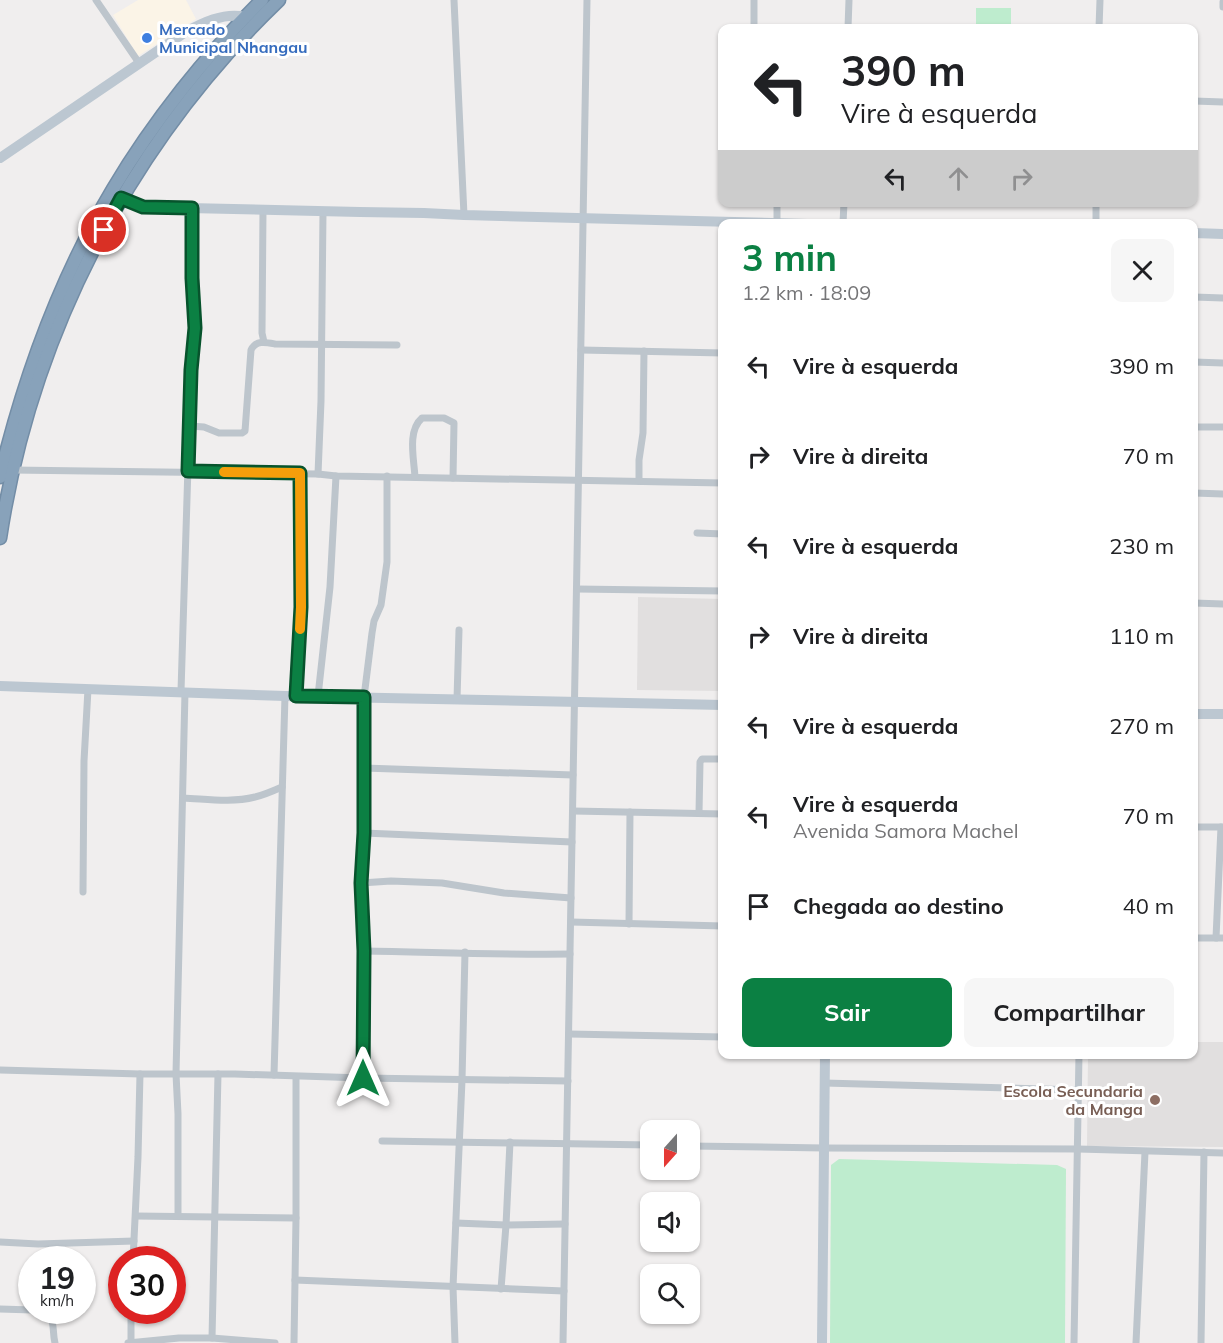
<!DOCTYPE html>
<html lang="pt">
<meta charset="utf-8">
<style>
:root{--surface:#fff;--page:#f6f6f6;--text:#202124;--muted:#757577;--accent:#0b8043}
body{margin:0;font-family:Mulish,sans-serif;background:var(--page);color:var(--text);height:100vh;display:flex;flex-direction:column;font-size:22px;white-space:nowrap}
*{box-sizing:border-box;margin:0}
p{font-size:20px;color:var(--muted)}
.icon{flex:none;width:33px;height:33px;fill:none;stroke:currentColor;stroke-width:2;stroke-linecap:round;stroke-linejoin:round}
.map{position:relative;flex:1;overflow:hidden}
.drawer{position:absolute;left:718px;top:219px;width:480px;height:840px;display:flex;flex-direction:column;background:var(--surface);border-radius:12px;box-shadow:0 2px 4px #0004}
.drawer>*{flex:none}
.top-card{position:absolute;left:718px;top:24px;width:480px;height:183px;border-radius:12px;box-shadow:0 2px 4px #0004;background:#fff;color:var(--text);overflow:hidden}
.needle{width:39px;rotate:201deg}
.buttons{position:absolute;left:640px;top:1120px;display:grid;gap:12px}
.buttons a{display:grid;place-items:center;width:60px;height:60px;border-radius:12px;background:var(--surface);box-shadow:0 2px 4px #0004;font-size:30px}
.speed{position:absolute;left:18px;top:1246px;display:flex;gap:12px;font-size:30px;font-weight:700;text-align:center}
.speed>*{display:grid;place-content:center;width:78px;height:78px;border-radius:50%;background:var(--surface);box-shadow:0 2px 4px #0004;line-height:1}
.speed small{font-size:15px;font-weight:400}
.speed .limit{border:9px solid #d22;background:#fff;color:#111}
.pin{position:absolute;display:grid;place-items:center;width:51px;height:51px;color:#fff;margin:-26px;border:3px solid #fff;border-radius:50%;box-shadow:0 2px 6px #0007}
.me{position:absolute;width:66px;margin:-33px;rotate:0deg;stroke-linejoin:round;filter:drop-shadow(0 0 4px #0008)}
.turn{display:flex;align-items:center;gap:21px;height:126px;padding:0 24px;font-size:27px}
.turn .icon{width:78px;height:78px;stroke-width:2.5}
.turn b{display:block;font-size:42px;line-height:51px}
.lanes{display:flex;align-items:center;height:57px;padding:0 24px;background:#0003;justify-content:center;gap:30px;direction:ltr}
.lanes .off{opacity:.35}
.round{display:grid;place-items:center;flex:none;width:63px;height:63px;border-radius:12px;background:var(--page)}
.overview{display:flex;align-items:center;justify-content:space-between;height:102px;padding:0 24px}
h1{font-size:36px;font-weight:700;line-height:45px;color:var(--accent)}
.primary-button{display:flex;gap:12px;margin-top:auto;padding:12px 24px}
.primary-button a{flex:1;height:69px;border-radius:12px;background:var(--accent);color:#fff;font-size:24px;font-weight:700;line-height:69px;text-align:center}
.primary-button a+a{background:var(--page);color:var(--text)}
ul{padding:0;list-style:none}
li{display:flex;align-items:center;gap:18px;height:90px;padding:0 24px}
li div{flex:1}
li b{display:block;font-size:22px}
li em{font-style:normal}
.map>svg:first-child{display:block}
</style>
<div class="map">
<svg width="1223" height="1343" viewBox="0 0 1223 1343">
<rect width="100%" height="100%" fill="#f0eeee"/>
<path fill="#fbf4e7" d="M138,0H186L196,19L138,56L113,15Z"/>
<g fill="#e1dfdf">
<path d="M638,597L723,599V691L637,690Z"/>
<path d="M1194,1042H1223V1147L1087,1146L1088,1055L1194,1054Z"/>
</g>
<g fill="#beecce">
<rect x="976" y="8" width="35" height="20"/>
<path d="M839,1159L1057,1165L1066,1169L1065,1343H830L831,1165Z"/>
</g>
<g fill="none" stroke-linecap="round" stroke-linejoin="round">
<g stroke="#738da6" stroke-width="15">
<g id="highway">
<path d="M0,477C24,377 60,278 113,189C153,122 206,55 262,0"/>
<path d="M0,538C31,334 130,143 279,0"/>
</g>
</g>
<g stroke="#bdc5cc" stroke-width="7">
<path d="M96,0L139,63"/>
<path d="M454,0L464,215"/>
<path d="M754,0V28"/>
<path d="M1223,2V7"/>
<path d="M848,28L849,0"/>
<path d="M1099,28L1100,0"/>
<path d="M1194,101L1223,102"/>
<path d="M263,210L262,333L264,342"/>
<path d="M777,223V202"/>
<path d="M843,224L844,202"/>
<path d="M1096,224V202"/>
<path d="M1194,297L1223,298"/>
<path d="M581,350L723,353"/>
<path d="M1194,362L1223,363"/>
<path d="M190,426L204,427L219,433H242L245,431L251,350C256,340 265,342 275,344L397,345"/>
<path d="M1194,427H1223"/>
<path d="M12,470L318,474L336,476L723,483"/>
<path d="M318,474L321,401L323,212"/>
<path d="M415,477C414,459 407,431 422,418H444L454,423L453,478"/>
<path d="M639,481V460L643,433L644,351"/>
<path d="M1194,493L1223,494"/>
<path d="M697,533L723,534"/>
<path d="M577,589L723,591"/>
<path d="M1194,603L1223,604"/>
<path d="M181,691L191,370L195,328L192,278V208"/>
<path d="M296,696L301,607L300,473"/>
<path d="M318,696L330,587L336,476"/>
<path d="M457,699L459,630"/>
<path d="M364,768L573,775"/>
<path d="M183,798C207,799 231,803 255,797C264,795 273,791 282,787"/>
<path d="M573,811L723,814"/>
<path d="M699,813L700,762L702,759H723"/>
<path d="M1194,827H1223"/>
<path d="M364,833L572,842"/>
<path d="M361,883L391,881L442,883L504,893L571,898"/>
<path d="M83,892L84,761L88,689"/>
<path d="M571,922L723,926"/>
<path d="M629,924L630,812"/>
<path d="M1194,938H1223"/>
<path d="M1216,938L1221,827"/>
<path d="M364,951C432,952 501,955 570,954"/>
<path d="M569,1034L723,1037"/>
<path d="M0,1070L140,1074H235L363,1078L568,1081"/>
<path d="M274,1075L285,696"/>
<path d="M363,1078L364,951L361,883L364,833V697L372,633L374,621L381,605L387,562V476"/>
<path d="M824,1083L1079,1090"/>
<path d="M382,1141L651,1145"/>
<path d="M690,1146L824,1148L1078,1149L1223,1153"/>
<path d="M136,1216L296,1218"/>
<path d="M178,1216V1114L176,1074L185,692"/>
<path d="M456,1223L506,1225L565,1224"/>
<path d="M0,1242L38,1244L134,1241"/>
<path d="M133,1260L138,1157L140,1074"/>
<path d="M295,1280L564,1291"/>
<path d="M501,1289L506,1225L510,1142"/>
<path d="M0,1309L32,1310"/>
<path d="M38,1311C58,1316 51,1327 55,1343"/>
<path d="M212,1338L218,1074"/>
<path d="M128,1343L179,1338H212L275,1343"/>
<path d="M131,1343V1311"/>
<path d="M294,1343L296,1218V1077"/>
<path d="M455,1343L453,1287L462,1080L465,952"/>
<path d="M563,1343L587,0"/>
<path d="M1074,1343L1079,1054"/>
<path d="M1136,1343L1145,1152"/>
<path d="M1201,1343L1204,1152"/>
</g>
<g stroke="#bcc7d1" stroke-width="10">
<path d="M0,158L184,33C202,23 224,12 245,17"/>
<path d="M121,198L143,207L360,212L424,213L464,215L807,224"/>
<path d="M1194,233L1223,234"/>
<path d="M0,686L285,696L723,705"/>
<path d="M1194,714H1223"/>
<path d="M822,1343L825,1054"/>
</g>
<use href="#highway" stroke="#88a2ba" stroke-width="12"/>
</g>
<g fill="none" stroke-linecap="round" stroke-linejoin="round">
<g stroke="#07532c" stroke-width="15">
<path id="route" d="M104,230L121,198L143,207L192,208V278L195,328L191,370L188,471L300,473L301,607L296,696L364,697V833L361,883L364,951L363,1078"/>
</g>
<use href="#route" stroke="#0b8043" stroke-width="10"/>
<path stroke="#f59e0b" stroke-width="10" d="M224,472L300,473L301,607L300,629"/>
</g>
<circle fill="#3f7fe0" stroke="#fff" stroke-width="2" cx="147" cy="38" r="6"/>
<circle fill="#8d6e63" stroke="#fff" stroke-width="2" cx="1155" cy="1100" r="6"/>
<g text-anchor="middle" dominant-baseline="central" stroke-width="6" stroke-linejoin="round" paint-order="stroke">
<g font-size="16" font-weight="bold" fill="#366cbe" stroke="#fff" text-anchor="start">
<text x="159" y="29">Mercado<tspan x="159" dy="18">Municipal Nhangau</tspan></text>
</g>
<g font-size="16" font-weight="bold" fill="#785e54" stroke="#fff" text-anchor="end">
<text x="1143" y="1091">Escola Secundaria<tspan x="1143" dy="18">da Manga</tspan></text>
</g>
</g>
</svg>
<div class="buttons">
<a><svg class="needle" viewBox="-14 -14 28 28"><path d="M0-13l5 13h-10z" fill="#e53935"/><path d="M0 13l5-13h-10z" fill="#757577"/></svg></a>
<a><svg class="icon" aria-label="sound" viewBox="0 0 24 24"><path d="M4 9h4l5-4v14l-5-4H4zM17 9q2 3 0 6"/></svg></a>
<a><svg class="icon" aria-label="search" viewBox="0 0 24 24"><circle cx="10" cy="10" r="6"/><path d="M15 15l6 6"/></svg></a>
</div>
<div class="speed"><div>19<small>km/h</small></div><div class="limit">30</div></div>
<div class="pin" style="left:104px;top:230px;background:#d93025"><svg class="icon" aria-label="arrive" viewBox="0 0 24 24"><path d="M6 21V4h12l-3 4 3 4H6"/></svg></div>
<svg class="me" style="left:363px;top:1078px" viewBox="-20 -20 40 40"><path d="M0-17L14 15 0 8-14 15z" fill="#0b8043" stroke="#fff" stroke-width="4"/></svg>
<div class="top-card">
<div class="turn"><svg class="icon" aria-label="left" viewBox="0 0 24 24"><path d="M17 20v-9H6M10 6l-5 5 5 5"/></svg><div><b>390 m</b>Vire à esquerda</div></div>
<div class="lanes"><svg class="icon" aria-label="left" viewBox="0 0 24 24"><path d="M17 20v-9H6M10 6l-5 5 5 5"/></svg><svg class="icon off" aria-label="ahead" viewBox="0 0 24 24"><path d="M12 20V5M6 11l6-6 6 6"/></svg><svg class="icon off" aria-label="right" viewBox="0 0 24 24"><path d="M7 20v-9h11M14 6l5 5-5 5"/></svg></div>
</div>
<section class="drawer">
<div class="overview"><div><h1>3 min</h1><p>1.2 km · 18:09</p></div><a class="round"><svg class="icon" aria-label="close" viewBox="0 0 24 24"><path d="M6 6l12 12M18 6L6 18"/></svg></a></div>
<ul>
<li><svg class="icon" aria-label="left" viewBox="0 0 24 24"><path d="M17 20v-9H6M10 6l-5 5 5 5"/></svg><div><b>Vire à esquerda</b></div><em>390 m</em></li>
<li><svg class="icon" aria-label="right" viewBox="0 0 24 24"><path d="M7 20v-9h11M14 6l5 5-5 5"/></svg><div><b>Vire à direita</b></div><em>70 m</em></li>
<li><svg class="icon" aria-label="left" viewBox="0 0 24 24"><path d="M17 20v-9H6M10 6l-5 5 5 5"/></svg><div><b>Vire à esquerda</b></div><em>230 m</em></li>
<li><svg class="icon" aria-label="right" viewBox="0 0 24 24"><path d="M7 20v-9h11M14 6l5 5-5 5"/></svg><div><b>Vire à direita</b></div><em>110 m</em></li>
<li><svg class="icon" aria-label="left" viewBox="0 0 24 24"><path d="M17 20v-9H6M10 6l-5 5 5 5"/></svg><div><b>Vire à esquerda</b></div><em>270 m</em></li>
<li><svg class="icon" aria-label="left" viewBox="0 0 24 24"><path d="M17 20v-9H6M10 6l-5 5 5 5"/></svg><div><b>Vire à esquerda</b><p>Avenida Samora Machel</p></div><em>70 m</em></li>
<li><svg class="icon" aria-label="arrive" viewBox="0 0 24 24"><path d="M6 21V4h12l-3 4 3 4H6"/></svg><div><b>Chegada ao destino</b></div><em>40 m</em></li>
</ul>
<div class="primary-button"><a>Sair</a><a>Compartilhar</a></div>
</section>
</div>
